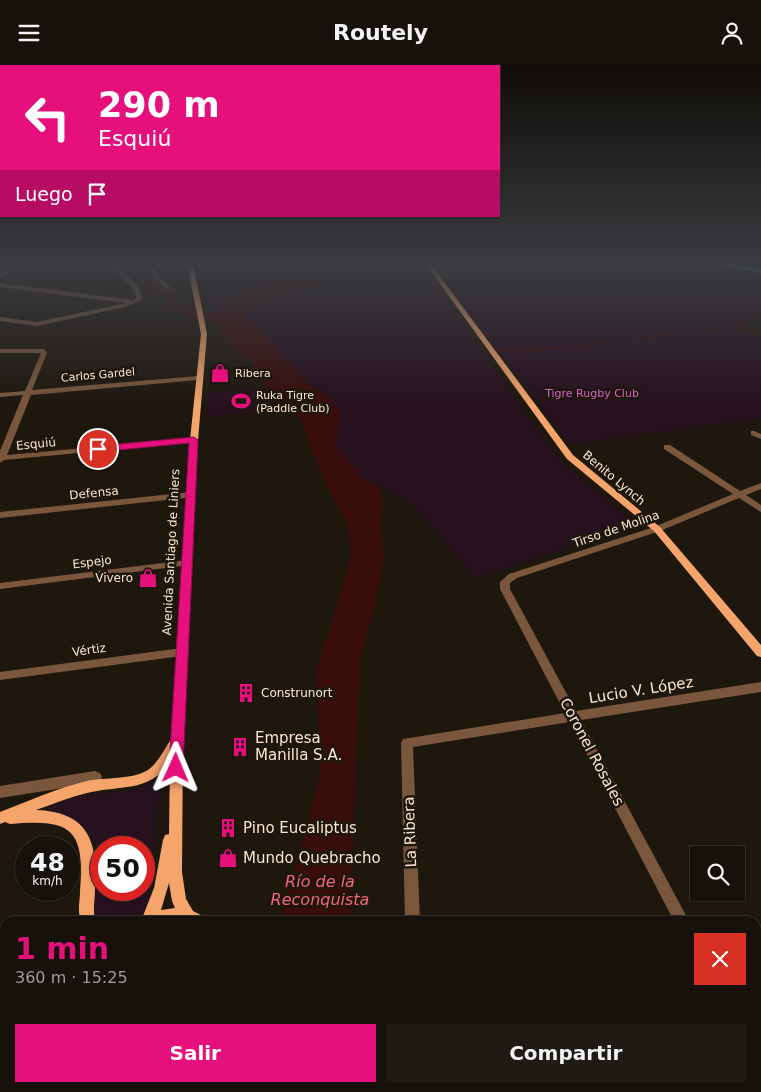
<!DOCTYPE html>
<html lang="es">
<meta charset="utf-8">
<style>
:root{--surface:#16110a;--page:#1f1a13;--text:#f1f3f6;--muted:#9e9d9c;--line:#35312b;--accent:#e5107c}
body{margin:0;font-family:"DejaVu Sans",sans-serif;background:var(--page);color:var(--text);height:100vh;display:flex;flex-direction:column;font-size:19px;white-space:nowrap}
*{box-sizing:border-box;margin:0}
p{font-size:16px;color:var(--muted)}
.icon{flex:none;width:28px;height:28px;fill:none;stroke:currentColor;stroke-width:2;stroke-linecap:round;stroke-linejoin:round}
.map{position:relative;flex:1;overflow:hidden}
.details{position:absolute;left:0px;top:851px;width:761px;height:176px;display:flex;flex-direction:column;background:var(--surface);border-radius:15px 15px 0 0;box-shadow:0 1px 4px #0004,0 0 0 1px var(--line)}
.details>*{flex:none}
.top-card{position:absolute;left:0px;top:0px;width:500px;height:152px;box-shadow:0 1px 4px #0004,0 0 0 1px var(--line);background:#e5107c;color:#fff;overflow:hidden}
.controls{position:absolute;left:690px;top:781px;display:grid;gap:10px}
.controls a{display:grid;place-items:center;width:55px;height:55px;border-radius:0px;background:var(--surface);box-shadow:0 1px 4px #0004,0 0 0 1px var(--line);font-size:25px}
.speed{position:absolute;left:15px;top:771px;display:flex;gap:10px;font-size:25px;font-weight:700;text-align:center}
.speed>*{display:grid;place-content:center;width:65px;height:65px;border-radius:50%;background:var(--surface);box-shadow:0 1px 4px #0004,0 0 0 1px var(--line);line-height:1}
.speed small{font-size:12px;font-weight:400}
.speed .limit{border:8px solid #d22;background:#fff;color:#111}
.pin{position:absolute;display:grid;place-items:center;width:42px;height:42px;color:#fff;margin:-21px;border:2px solid #fff;border-radius:50%;box-shadow:0 1px 5px #0007}
.me{position:absolute;width:55px;margin:-28px;rotate:1deg;stroke-linejoin:round;filter:drop-shadow(0 0 4px #0008)}
.turn{display:flex;align-items:center;gap:18px;height:105px;padding:0 15px;font-size:22px}
.turn .icon{width:65px;height:65px;stroke-width:2.5}
.turn b{display:block;font-size:35px;line-height:42px}
.then{display:flex;align-items:center;height:48px;padding:0 15px;background:#0003;gap:10px;font-size:19px}
.round{display:grid;place-items:center;flex:none;width:52px;height:52px;border-radius:0px;background:var(--page)}
.head{display:flex;align-items:center;justify-content:space-between;height:85px;padding:0 15px}
h1{font-size:30px;font-weight:800;line-height:38px;color:var(--accent)}
.action{display:flex;gap:10px;margin-top:auto;padding:10px 15px}
.action a{flex:1;height:58px;border-radius:0px;background:var(--accent);color:#fff;font-size:20px;font-weight:800;line-height:58px;text-align:center}
.action a+a{background:var(--page);color:var(--text)}
header{display:flex;justify-content:space-between;align-items:center;height:65px;padding:0 15px;background:var(--surface);font-size:22px;font-weight:800}
.map>svg:first-child{display:block}
</style>
<header><svg class="icon" aria-label="menu" viewBox="0 0 24 24"><path d="M4 6h16M4 12h16M4 18h16"/></svg>Routely<svg class="icon" aria-label="person" viewBox="0 0 24 24"><circle cx="12" cy="8" r="4"/><path d="M4 21q1-7 8-7t8 7"/></svg></header>
<div class="map">
<svg width="761" height="1027" viewBox="0 0 761 1027">
<rect width="100%" height="100%" fill="#1e170e"/>
<g fill="#27111f" fill-rule="evenodd">
<path d="M200,198H328C296,220 256,214 228,235C222,240 218,247 214,253Z"/>
<path d="M353,198H419L557,393L636,460L475,513L419,446L396,429L363,413L356,406L337,382L338,358L343,351L327,330L307,317L296,303L284,295L260,264L244,253C268,222 300,231 331,216C339,212 346,203 353,198Z"/>
<path d="M434,198H697L761,208V246C754,254 745,258 737,265L761,272V353L571,379L501,291Z"/>
<path d="M263,323L280,344L208,351L209,328Z"/>
<path d="M160,713L149,841L138,856H98C83,831 110,791 85,763C75,751 60,751 47,744L50,740L80,731L135,725ZM101,782H144V825H101Z"/>
<path d="M45,1022L105,1023L106,1027H42Z"/>
</g>
<g fill="#380d0c">
<path d="M126,198H135L185,241L215,249L227,236L253,223L307,210L328,198H353C345,204 341,212 332,216C300,228 266,224 244,253L260,264L284,295L296,303L307,317L327,330L343,351L338,358L337,382L363,413L379,423L383,433L381,462L384,493L375,540L360,595L350,856H281L320,711L316,605L346,511L351,486L348,461L325,418L308,377L306,366L299,353L286,339L275,332L249,294L224,272L217,258C201,257 187,253 175,244C165,237 161,228 148,225L147,218Z"/>
<path d="M290,1023H375L377,1027H292Z"/>
</g>
<g fill="none" stroke-linecap="round" stroke-linejoin="round">
<g stroke="#380d0c" stroke-width="2">
<path d="M624,198L761,219"/>
<path d="M737,261L761,267"/>
<path d="M500,286L520,287L735,262L761,237"/>
</g>
<g fill="#7a563c" fill-rule="evenodd">
<path d="M20,198H26L0,213V209Z"/>
<path d="M61,198L108,201L106,198H112C123,207 142,218 142,235L125,242L37,261L0,256V252L37,257L126,238L0,222V218L133,235L136,234V230L131,221L113,204Z"/>
<path d="M161,198H167L156,205V208L170,222V224H166L150,208L152,203Z"/>
<path d="M0,284H44L47,288L32,325L198,311L201,313L198,315L31,330L7,390L194,373L198,375L194,377L4,395L0,398V386L23,330L0,332V328L25,326L41,288H0Z"/>
<path d="M751,366H754L761,369V374L751,370Z"/>
<path d="M664,380H670L740,426L761,418V424L746,430L761,440V447L739,433L660,466L517,513L510,518V524L576,646L761,617V627L581,655L689,856H674L570,657L413,682L420,856H405L401,678L403,674L565,648L500,524V517L509,509L654,462L733,429L664,384Z"/>
<path d="M191,427L194,428L195,430L194,432L0,453V447Z"/>
<path d="M187,495L192,498L190,500L0,524V518Z"/>
<path d="M182,583L186,584L188,587L186,590L182,591L0,615V607Z"/>
<path d="M95,706L100,708L102,712L100,716L95,718L0,733V721Z"/>
<path d="M756,987L761,989V1014L756,1012Z"/>
<path d="M428,1022H446L447,1027H429Z"/>
</g>
<g fill="#f5a56c" fill-rule="evenodd">
<path d="M187,198H193L207,269L198,375L183,676L182,807L186,834L193,846L203,851L206,856H141L154,823L163,775L165,770L169,769L170,697C150,728 118,720 87,728C70,732 53,739 36,745C90,747 98,778 95,825C95,835 92,846 96,856H81C77,846 80,836 80,826C85,763 71,754 10,759L5,757L0,759V747C29,736 57,723 87,716C106,712 131,715 148,705C158,698 164,685 171,674L190,375L201,269ZM169,818L172,836L175,843L161,845Z"/>
<path d="M425,198H430L573,390L660,462L761,580V592L757,591L654,466L567,394Z"/>
<path d="M13,1022H47L45,1027H12Z"/>
<path d="M110,1022H142V1027H111Z"/>
<path d="M161,1022H179L178,1027H160Z"/>
</g>
<path fill="#60f352" fill-rule="evenodd" d="M708,198H728L761,204V208Z"/>
</g>
<linearGradient id="sky" x2="0" y2="1"><stop stop-color="#100d08"/><stop offset="0.58" stop-color="#3b3c41"/><stop offset="1" stop-color="#3b3c41" stop-opacity="0"/></linearGradient>
<rect width="761" height="342" fill="url(#sky)"/>
<path fill="#e5107c" stroke="#950a51" d="M194,372L198,375L183,703L181,707L176,709L171,707L169,703L189,378L98,387L93,384L98,381Z"/>
<defs>
<g id="shop-bare" transform="scale(1.5)"><path d="M-5-2.5h2.3a2.7 3.5 0 0 1 5.4 0H5L5.5 6h-11ZM-1.5-2.5h3a1.5 2.3 0 0 0-3 0Z" fill="#e5107c" stroke="#1e170e" stroke-width="2.5" paint-order="stroke"/></g>
<g id="stadium-bare" transform="scale(1.5)"><path d="M0-5a6.5 5 0 1 0 0 10a6.5 5 0 1 0 0-10ZM-3.5-1.8h7v3.6h-7Z" fill="#e5107c" stroke="#1e170e" stroke-width="2.5" paint-order="stroke"/></g>
<g id="building-bare" transform="scale(1.5)"><path d="M-4-6H4V6H1V3H-1V6H-4ZM-2.5-4.3h1.7v1.8h-1.7ZM.8-4.3h1.7v1.8H.8ZM-2.5-1h1.7V.8h-1.7ZM.8-1h1.7V.8H.8Z" fill="#e5107c" stroke="#1e170e" stroke-width="2.5" paint-order="stroke"/></g>
</defs>
<g fill-rule="evenodd">
<use href="#shop-bare" x="220" y="308"/>
<use href="#stadium-bare" x="241" y="336"/>
<use href="#shop-bare" x="148" y="513"/>
<use href="#building-bare" x="246" y="628"/>
<use href="#building-bare" x="240" y="682"/>
<use href="#building-bare" x="228" y="763"/>
<use href="#shop-bare" x="228" y="793"/>
</g>
<g text-anchor="middle" dominant-baseline="central" stroke-width="5" stroke-linejoin="round" paint-order="stroke">
<g font-size="11" fill="#fce5ce" stroke="#1e170e" text-anchor="start">
<text x="235" y="308">Ribera</text>
<text x="256" y="330">Ruka Tigre<tspan x="256" dy="13">(Paddle Club)</tspan></text>
</g>
<g font-size="11" fill="#fce5ce" stroke="#1e170e">
<text transform="translate(98 310) rotate(-5)">Carlos Gardel</text>
</g>
<g font-size="11" fill="#d660c5" stroke="#1e170e">
<text x="592" y="328">Tigre Rugby Club</text>
</g>
<g font-size="12" fill="#fce5ce" stroke="#1e170e">
<text transform="translate(36 379) rotate(-6)">Esquiú</text>
<text transform="translate(614 413) rotate(40)">Benito Lynch</text>
<text transform="translate(94 428) rotate(-6)">Defensa</text>
<text transform="translate(616 464) rotate(-19)">Tirso de Molina</text>
<text transform="translate(171 487) rotate(-87)">Avenida Santiago de Liniers</text>
<text transform="translate(92 497) rotate(-7)">Espejo</text>
<text transform="translate(89 585) rotate(-8)">Vértiz</text>
</g>
<g font-size="12" fill="#fce5ce" stroke="#1e170e" text-anchor="end">
<text x="133" y="513">Vivero</text>
<text x="261" y="628" text-anchor="start">Construnort</text>
</g>
<g font-size="15" fill="#fce5ce" stroke="#1e170e">
<text transform="translate(641 625) rotate(-9)">Lucio V. López</text>
<text transform="translate(592 687) rotate(62)">Coronel Rosales</text>
<text transform="translate(410 767) rotate(-92)">La Ribera</text>
</g>
<g font-size="15" fill="#fce5ce" stroke="#1e170e" text-anchor="start">
<text x="255" y="673">Empresa<tspan x="255" dy="17">Manilla S.A.</tspan></text>
<text x="243" y="763">Pino Eucaliptus</text>
<text x="243" y="793">Mundo Quebracho</text>
</g>
<g font-size="16" font-style="italic" fill="#f46478" stroke="#1e170e">
<text x="320" y="816">Río de la<tspan x="320" dy="18">Reconquista</tspan></text>
</g>
</g>
</svg>
<div class="controls">
<a><svg class="icon" aria-label="search" viewBox="0 0 24 24"><circle cx="10" cy="10" r="6"/><path d="M15 15l6 6"/></svg></a>
</div>
<div class="speed"><div>48<small>km/h</small></div><div class="limit">50</div></div>
<div class="pin" style="left:98px;top:384px;background:#d93025"><svg class="icon" aria-label="arrive" viewBox="0 0 24 24"><path d="M6 21V4h12l-3 4 3 4H6"/></svg></div>
<svg class="me" style="left:176px;top:703px" viewBox="-20 -20 40 40"><path d="M0-17L14 15 0 8-14 15z" fill="#e5107c" stroke="#fff" stroke-width="4"/></svg>
<div class="top-card">
<div class="turn"><svg class="icon" aria-label="left" viewBox="0 0 24 24"><path d="M17 20v-9H6M10 6l-5 5 5 5"/></svg><div><b>290 m</b>Esquiú</div></div>
<div class="then">Luego<svg class="icon" aria-label="arrive" viewBox="0 0 24 24"><path d="M6 21V4h12l-3 4 3 4H6"/></svg></div>
</div>
<section class="details">
<div class="head"><div><h1>1 min</h1><p>360 m · 15:25</p></div><a class="round" style="background:#d93025;color:#fff"><svg class="icon" aria-label="close" viewBox="0 0 24 24"><path d="M6 6l12 12M18 6L6 18"/></svg></a></div>
<div class="action"><a>Salir</a><a>Compartir</a></div>
</section>
</div>
